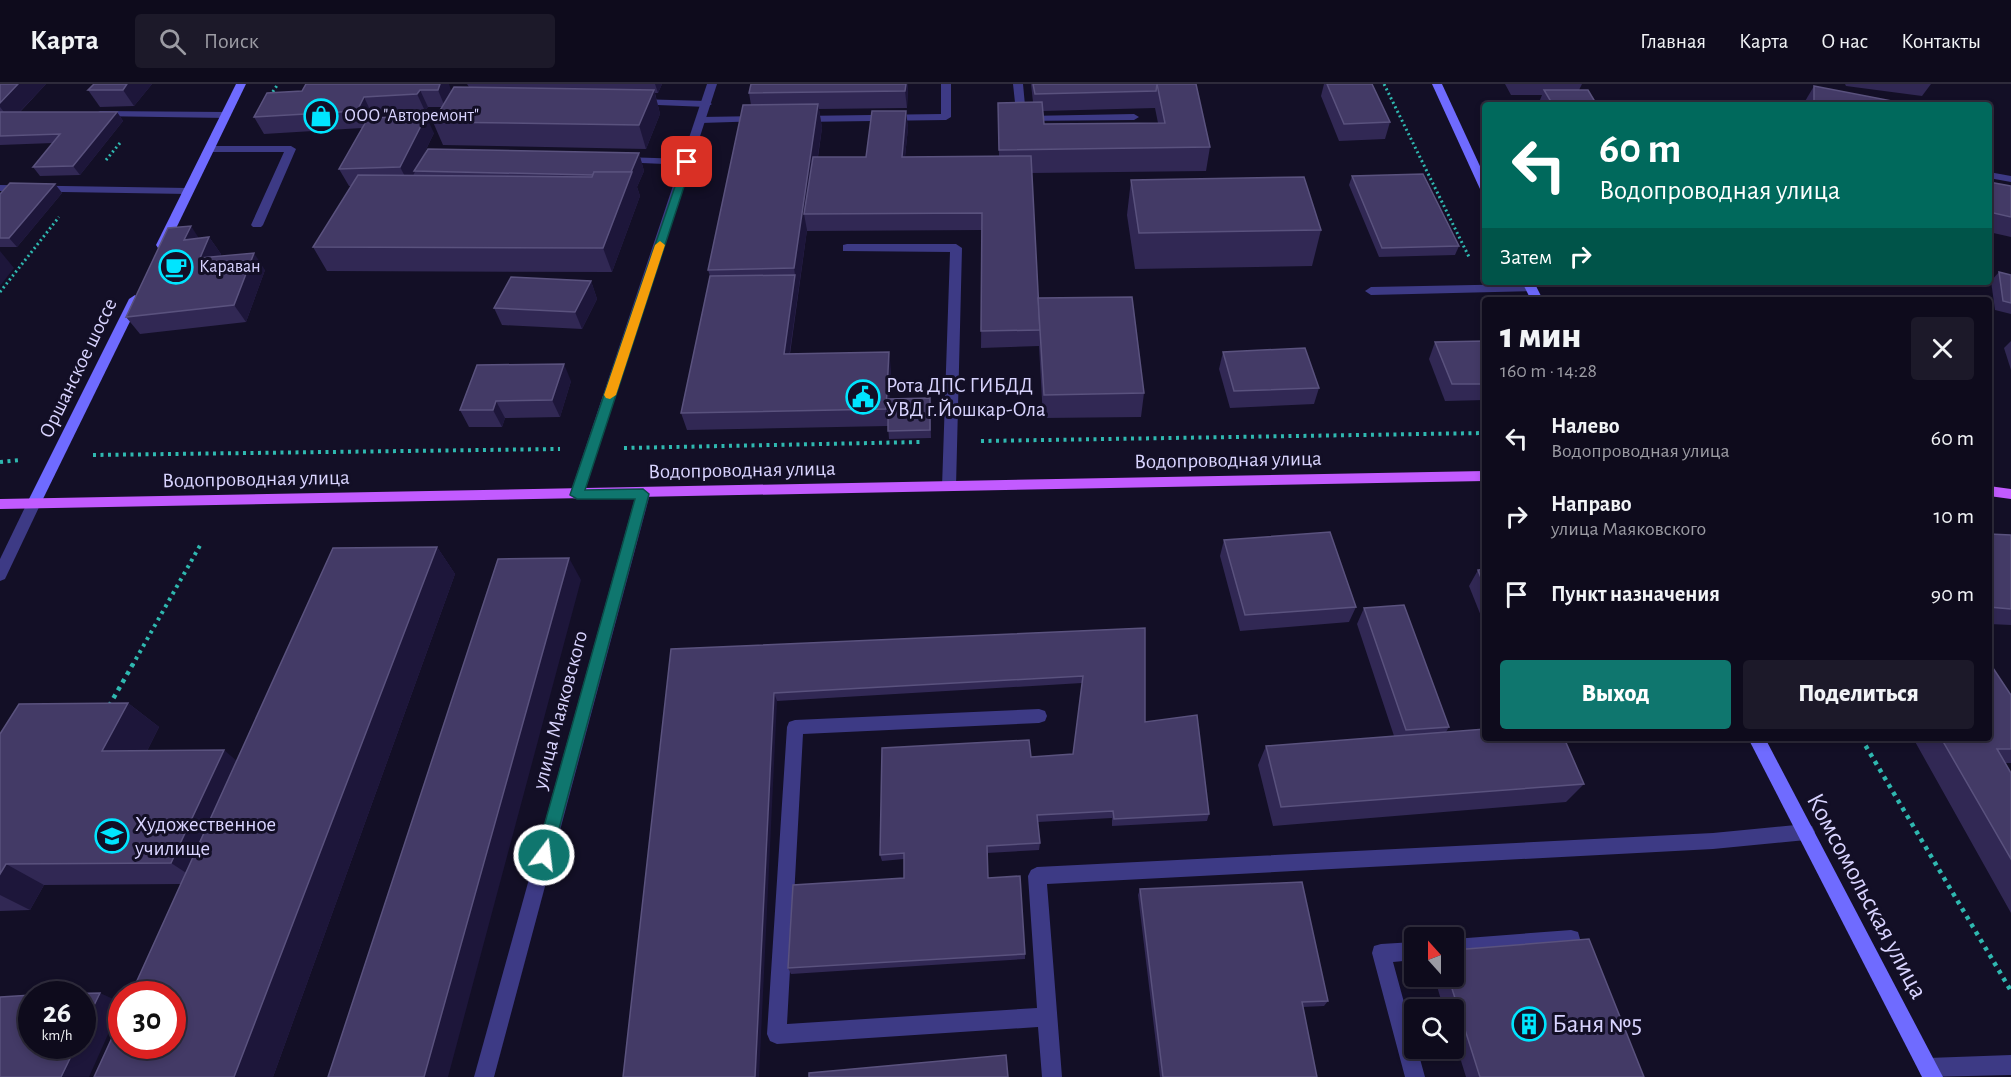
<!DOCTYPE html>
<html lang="ru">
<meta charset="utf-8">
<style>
:root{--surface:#0e0b1c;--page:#1c1929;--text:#f1f3f6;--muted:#9b9ba3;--line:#2e2b3b;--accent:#0f766e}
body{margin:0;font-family:"Alegreya Sans",sans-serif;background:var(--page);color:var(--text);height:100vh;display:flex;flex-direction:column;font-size:22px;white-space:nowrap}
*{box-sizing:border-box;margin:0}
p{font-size:20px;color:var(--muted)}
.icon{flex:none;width:33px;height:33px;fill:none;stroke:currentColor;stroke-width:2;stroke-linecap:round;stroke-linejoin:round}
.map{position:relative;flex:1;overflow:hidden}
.panel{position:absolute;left:1482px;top:213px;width:510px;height:444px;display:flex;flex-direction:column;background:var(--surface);border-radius:6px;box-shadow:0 3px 9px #0003,0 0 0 2px var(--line)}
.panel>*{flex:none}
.hud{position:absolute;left:1482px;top:18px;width:510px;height:183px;border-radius:6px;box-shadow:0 3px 9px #0003,0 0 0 2px var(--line);background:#00695c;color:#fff;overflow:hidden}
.needle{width:39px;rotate:339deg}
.fabs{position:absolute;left:1404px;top:843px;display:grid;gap:12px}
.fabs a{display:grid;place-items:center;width:60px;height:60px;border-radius:6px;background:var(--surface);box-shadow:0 3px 9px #0003,0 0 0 2px var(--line);font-size:30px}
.speed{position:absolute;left:18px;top:897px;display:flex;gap:12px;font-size:30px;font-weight:700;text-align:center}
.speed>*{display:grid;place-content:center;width:78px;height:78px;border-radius:50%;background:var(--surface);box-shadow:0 3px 9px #0003,0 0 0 2px var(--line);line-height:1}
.speed small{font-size:15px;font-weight:400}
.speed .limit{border:9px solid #d22;background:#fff;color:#111}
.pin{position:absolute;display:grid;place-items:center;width:51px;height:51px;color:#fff;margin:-26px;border-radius:12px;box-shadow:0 3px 9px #0006}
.me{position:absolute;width:66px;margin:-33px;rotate:15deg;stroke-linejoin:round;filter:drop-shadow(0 0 4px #0008)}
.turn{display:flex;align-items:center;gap:21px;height:126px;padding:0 18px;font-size:27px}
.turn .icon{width:78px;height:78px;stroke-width:2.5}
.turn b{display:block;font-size:42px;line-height:51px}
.then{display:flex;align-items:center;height:57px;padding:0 18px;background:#0003;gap:12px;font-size:22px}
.round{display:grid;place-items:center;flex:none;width:63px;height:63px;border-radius:6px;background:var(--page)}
.headline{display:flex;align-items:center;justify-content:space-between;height:102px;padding:0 18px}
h1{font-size:36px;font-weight:800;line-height:45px}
.cta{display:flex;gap:12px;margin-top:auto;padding:12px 18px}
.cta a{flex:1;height:69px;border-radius:6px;background:var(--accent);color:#fff;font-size:24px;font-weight:800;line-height:69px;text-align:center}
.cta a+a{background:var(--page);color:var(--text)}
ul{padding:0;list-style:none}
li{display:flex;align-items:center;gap:18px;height:78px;padding:0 18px}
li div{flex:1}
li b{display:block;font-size:22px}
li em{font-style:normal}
header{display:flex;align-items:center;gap:36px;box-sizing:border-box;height:84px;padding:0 30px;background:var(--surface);border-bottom:2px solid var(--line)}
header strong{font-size:28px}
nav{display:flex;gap:33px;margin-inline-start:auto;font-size:21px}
.search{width:420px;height:54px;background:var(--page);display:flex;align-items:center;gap:15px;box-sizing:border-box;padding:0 21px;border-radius:6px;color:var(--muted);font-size:22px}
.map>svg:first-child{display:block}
</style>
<header>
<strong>Карта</strong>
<div class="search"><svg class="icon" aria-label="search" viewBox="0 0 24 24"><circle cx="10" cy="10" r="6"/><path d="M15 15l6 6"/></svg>Поиск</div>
<nav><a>Главная</a><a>Карта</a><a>О нас</a><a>Контакты</a></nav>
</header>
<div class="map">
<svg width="2011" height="993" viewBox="0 0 2011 993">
<rect width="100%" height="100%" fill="#130f26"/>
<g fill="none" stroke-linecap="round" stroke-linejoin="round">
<g stroke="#2fb8b0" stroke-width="3" stroke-dasharray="2 3" stroke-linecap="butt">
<path d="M1384,0L1470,175"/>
<path d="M270,12L278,0"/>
<path d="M106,76L120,59"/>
<path d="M0,208L59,133"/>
</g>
<g stroke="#2fb8b0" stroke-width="4" stroke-dasharray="3 4.5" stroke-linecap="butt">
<path d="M981,357L1485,349"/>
<path d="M624,364L920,358"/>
<path d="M93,371L560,365"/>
<path d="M0,378L20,376"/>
<path d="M132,582L202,458"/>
</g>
<g stroke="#2fb8b0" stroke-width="4.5" stroke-dasharray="4 5" stroke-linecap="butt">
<path d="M109,622L133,580"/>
<path d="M1861,654L2011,907"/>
</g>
<g fill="#3d3a85" fill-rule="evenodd">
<path d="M941,0H951V33L946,36L800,38L795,35L800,32L941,30Z"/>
<path d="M1013,0H1023L1026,32L1134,30L1139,33L1134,36L1017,37Z"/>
<path d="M637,15L707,17L712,20L707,23L633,20L632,18Z"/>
<path d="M100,27L226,28L231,31L226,34L96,32L95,30Z"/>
<path d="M761,32L766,35L765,37L701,39L696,36L701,33Z"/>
<path d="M291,62L296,65L263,141L261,143H253L251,141L284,68H209L204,65L209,62Z"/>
<path d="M623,73L687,75L692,78L687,81L619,78V74Z"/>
<path d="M0,101L188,104L193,107L188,110L0,107Z"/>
<path d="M847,160H956L962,164L956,403L954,407H944L942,403L950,168L843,167V161Z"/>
<path d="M1531,200L1537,204L1535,207L1371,211L1365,207L1371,203Z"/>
<path d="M34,414L41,419L5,495L0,497V475L29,415Z"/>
<path d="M1039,625L1045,627L1047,632L1045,637L1039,639L803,650L787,940L1037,924L1028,792L1031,786L1037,783L1713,749L1806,740L1812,742L1815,748L1812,754L1806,756L1713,765L1047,800L1062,993H1042L1038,943L777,960L770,957L767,950L787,643L789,638L795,636Z"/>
<path d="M1571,846L1578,848L1580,855L1578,862L1571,864L1454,873V855Z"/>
<path d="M1414,858V876L1393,878L1414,955V964H1417L1425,993H1405L1372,869L1374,862L1381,860Z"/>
<path d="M2011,971V991L1926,993L1921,991L1918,984L1921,977L1928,974Z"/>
</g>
<g fill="#3d3a85" fill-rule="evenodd">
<path d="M707,0H717L584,410L577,415L572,414L570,410Z"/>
<path d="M1989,88L2011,92V98L1989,94Z"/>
<path d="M643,405L650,410L494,993H474L636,410Z"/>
</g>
<g fill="#6f6bff" fill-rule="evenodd">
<path d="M236,0H246L168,161L166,164H158L156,161Z"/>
<path d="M1432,0H1442L1485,93V108L1480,105Z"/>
<path d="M1522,198H1534L1543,216H1531Z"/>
<path d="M135,211L141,215L41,419L39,423H29L27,419L129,215Z"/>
<path d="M1748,654H1765L1943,993H1922Z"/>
</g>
<g fill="#c25bff" fill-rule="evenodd">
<path d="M1485,387V397L0,425V415Z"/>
<path d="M1989,402L2011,405V415L1989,412Z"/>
</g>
</g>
<g fill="#312854" fill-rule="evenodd">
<path d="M0,0H46L20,28H117L123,37L80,91L40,92L33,83L53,59L0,61Z"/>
<path d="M94,0H152L134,22L100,23L88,6Z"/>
<path d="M306,0L451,6L449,11L469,3L467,0H662L658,9H655L660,30L646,65L443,61L433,38L442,23H428L425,27L372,30L370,34L434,49L419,80L639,69L644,87L637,103L640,112L612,188L327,187L313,163L351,102H349L339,85L362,44L264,50L254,33L302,7Z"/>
<path d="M908,0L907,24L819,25L822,44L818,73H866L906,27L908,44L905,73L999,72L998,19L1033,18L1031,0H1196L1210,63L1206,87L1031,89L1038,220L1144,309L1141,333L1043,334L1039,262L981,264L982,146L807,147V146L790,270L891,285L889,315L930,323L931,354L889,355L888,342L687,346L681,329L710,192L708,186L751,21L749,9ZM1155,24L1158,39L1044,40L1043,27Z"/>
<path d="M1324,0H1372L1390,38L1385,55L1339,57L1321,12Z"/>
<path d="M1505,0H1582L1579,6L1553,21H1538L1542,11H1511Z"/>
<path d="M1845,0H1931L1922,12L1846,2Z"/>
<path d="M1814,2L1908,21H1804V19Z"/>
<path d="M1352,92L1459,162L1455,171L1379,173L1349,101Z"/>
<path d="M1131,96L1321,146L1312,182L1135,185L1127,131Z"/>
<path d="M1989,98L2011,102V153L1989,148Z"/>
<path d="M55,100L62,109L17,163H0V110Z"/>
<path d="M209,153L221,170L220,172L265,186L246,238L140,250L126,233L199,154Z"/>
<path d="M1999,188L2011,191V230L1995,226L1991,197Z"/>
<path d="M591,197L597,215L582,245L502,241L494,224Z"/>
<path d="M1485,257V316L1445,317L1429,275L1435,258Z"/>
<path d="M2011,257V286L2004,264Z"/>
<path d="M1223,268L1319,304L1314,320L1230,324L1219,285Z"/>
<path d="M571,297L560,333L505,334L502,343H469L460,326Z"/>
<path d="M1989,450L2011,451V541L1989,540Z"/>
<path d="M1224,456L1356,523L1349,538L1240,547L1220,472Z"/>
<path d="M437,463L455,490L273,993H94L181,800L44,801L30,826L0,827V650L128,619L159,643L147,667L237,677Z"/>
<path d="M1485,485V542L1469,502L1478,486Z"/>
<path d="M1364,524L1449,643L1446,648L1584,700L1566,718L1273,742L1258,681L1266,662L1394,652L1357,540Z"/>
<path d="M1145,544V638L1209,730L1207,737L1112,742V734L1038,738L1040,759L1039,766L987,769L988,794L1025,870V875L791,890L788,884L904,794V775L882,777L880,771L1031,673L1073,670L1082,599L777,617L671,565Z"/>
<path d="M2011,611V679H2005L2011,689V829L1913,654H1989Z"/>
<path d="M1140,805L1328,917L1324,922L1303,923L1317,993H1160L1138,811Z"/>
<path d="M1434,892H1454L1644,993H1466L1454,954V926H1444Z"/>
</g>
<g fill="#1d163a">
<path d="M18,0H46L11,37L0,23V19Z"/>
<path d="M127,0H152L134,22L123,6Z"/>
<path d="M440,0H449L451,6L445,23L438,6Z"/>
<path d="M655,0H662L658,9Z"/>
<path d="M906,0H908L907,24L905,7Z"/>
<path d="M420,6L428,23L425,27L417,10Z"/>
<path d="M654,6L660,30L646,65L639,41Z"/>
<path d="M364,13L372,30L365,44L357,27Z"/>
<path d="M818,20L822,44L809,130H804L807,146L787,287L784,270L795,191L794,184Z"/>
<path d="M906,27L908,44L903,90L902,73Z"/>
<path d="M117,28L123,37L80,91L73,82Z"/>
<path d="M426,32L434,49L409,100L400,83Z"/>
<path d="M639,69L644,87L637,103L640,112L612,188L603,164L629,92Z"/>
<path d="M55,100L62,109L17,163L9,154Z"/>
<path d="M191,142L202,159L184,156Z"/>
<path d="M209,153L221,170L212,192L200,174Z"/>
<path d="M0,167L14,184L0,202Z"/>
<path d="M254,169L265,186L246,238L234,221Z"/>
<path d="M591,197L597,215L582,245L575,228Z"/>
<path d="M889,268L891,285L888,342L886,325Z"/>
<path d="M564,280L571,297L560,333L552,316Z"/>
<path d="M496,317L505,334L502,343L493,326Z"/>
<path d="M437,463L455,490L273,993H234Z"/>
<path d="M569,474L581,496L448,993H424Z"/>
<path d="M774,609L777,617L759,993H755Z"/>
<path d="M128,619L159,643L135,691L102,667Z"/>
<path d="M224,666L252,690L203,800L171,779Z"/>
<path d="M6,780L44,801L30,826L0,811V790Z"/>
<path d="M100,909L122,919L89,993H61L76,962H82V946Z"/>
</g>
<g fill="#433a66" stroke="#5a527e" stroke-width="1.5">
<path d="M0,0H18L0,19Z"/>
<path d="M94,0H127L123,6H88Z"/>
<path d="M306,0H440L438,6H420L417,10L364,13L357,27L254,33L267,9L302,7Z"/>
<path d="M751,0H906L905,7L749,9Z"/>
<path d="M1033,0H1170H1157L1156,7L1035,10Z"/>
<path d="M1157,0H1196L1210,63L999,66L998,19L1042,18L1044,40L1165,39Z"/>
<path d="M1327,0H1372L1390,38L1344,40Z"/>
<path d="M1814,2L1908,20V21H1814Z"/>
<path d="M454,3L654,6L639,41L433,38Z"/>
<path d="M1544,6H1588L1597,21H1553Z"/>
<path d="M818,20L794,184L708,186L743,21Z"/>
<path d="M872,27H906L902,73L1031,72L1040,246L981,247L982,129L804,130L813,73H866Z"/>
<path d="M0,28H117L73,82L33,83L60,50L0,52Z"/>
<path d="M426,32L400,83L339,85L368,34Z"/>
<path d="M428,65L639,69L631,88H594L593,91L414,87Z"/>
<path d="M594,88H632L603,164L313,163L358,91L592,93Z"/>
<path d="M1423,90L1459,162L1382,164L1352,92Z"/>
<path d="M1304,93L1321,146L1139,149L1131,96Z"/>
<path d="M1989,98L2011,102V133L1989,128Z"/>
<path d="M10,99L55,100L9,154H0V110Z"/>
<path d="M191,142L184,156L209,153L200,174L254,169L234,221L126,233L168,144Z"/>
<path d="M1999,188L2011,191V219L2003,217Z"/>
<path d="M795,191L784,270L889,268L886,325L681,329L710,192Z"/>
<path d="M511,193L591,197L575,228L494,224Z"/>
<path d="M1132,213L1144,309L1044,311L1038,214Z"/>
<path d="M1485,257V300H1452L1435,258Z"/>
<path d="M1305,264L1319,304L1234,307L1223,268Z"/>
<path d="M564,280L552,316L496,317L493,326H460L477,281Z"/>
<path d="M930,314V346L888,347V315Z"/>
<path d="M1330,448L1356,523L1245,531L1224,456Z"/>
<path d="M1989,450L2011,451V525L1989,523Z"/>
<path d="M437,463L234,993H94L122,932V962H172V910H131L333,464Z"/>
<path d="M569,474L424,993H328L498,475Z"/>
<path d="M1485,485V504L1478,486Z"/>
<path d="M1404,521L1449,643L1406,646L1364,524Z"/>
<path d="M1145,544V638L1197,631L1209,730L1114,735L1113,727L1037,731L1040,759L987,762L988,794L1020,792L1025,870L788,884L793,801L904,794V769L880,771L882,664L1029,656L1031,673L1073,670L1083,592L774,609L755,993H623L671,565Z"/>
<path d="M1989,578L2011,611V665H1997L2011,689V775L1941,654H1989Z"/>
<path d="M128,619L102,667L224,666L171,779L6,780L0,790V650L19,620Z"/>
<path d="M1485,645V654H1564L1584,700L1281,723L1266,662Z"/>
<path d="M1302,798L1328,917L1302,918L1317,993H1163L1140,805Z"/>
<path d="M1589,855L1644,993H1480L1448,892H1454V866Z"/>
<path d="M100,909L82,946V910H55Z"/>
<path d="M32,911V962H76L61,993H0V913Z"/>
<path d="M1006,971L1008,993H809V989Z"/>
</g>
<path fill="#0f766e" stroke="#0a4d48" stroke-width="1.5" d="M684,76L692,78L585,406L643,405L649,410L552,771L550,777L544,779L538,777L536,771L635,415H577L570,411Z"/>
<path fill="#f59e0b" d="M660,157L665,161L616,311L610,315L606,314L604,311L655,161Z"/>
<defs>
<g id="shop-ring" transform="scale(1.725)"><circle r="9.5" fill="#130f26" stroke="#00e5ff" stroke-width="1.5"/><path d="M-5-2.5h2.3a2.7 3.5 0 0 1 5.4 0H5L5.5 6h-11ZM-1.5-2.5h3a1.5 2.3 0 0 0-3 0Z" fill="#00e5ff"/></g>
<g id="cafe-ring" transform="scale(1.725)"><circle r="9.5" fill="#130f26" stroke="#00e5ff" stroke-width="1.5"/><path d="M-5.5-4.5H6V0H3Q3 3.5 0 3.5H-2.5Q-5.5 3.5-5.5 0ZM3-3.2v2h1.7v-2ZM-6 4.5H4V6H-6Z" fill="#00e5ff"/></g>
<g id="civic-ring" transform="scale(1.725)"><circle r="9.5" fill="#130f26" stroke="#00e5ff" stroke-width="1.5"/><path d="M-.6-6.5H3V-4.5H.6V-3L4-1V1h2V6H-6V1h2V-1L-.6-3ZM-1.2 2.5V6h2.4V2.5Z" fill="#00e5ff"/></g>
<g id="university-ring" transform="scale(1.725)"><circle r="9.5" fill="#130f26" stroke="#00e5ff" stroke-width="1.5"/><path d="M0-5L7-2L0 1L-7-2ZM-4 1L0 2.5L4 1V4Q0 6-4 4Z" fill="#00e5ff"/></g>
<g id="building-ring" transform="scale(1.725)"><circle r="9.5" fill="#130f26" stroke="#00e5ff" stroke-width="1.5"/><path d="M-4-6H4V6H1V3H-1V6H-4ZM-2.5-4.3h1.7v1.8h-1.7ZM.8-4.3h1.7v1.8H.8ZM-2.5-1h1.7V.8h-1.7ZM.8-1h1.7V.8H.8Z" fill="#00e5ff"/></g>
</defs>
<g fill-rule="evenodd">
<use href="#shop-ring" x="321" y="32"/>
<use href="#cafe-ring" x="176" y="183"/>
<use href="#civic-ring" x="863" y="313"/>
<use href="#university-ring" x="112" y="752"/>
<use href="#building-ring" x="1529" y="940"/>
</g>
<g text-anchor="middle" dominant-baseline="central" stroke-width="6" stroke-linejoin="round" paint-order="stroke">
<g font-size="18" fill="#d9d4ff" stroke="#130f26" text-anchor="start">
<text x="344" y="32">ООО "Авторемонт"</text>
<text x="199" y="183">Караван</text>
</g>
<g font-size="21" fill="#d9d4ff" stroke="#130f26">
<text transform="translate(78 284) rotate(-64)">Оршанское шоссе</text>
<text transform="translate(1228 376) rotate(-1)">Водопроводная улица</text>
<text transform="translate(742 386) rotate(-1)">Водопроводная улица</text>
<text transform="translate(256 395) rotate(-1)">Водопроводная улица</text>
<text transform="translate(560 626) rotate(-75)">улица Маяковского</text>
</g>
<g font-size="21" fill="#d9d4ff" stroke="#130f26" text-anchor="start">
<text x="886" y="301">Рота ДПС ГИБДД<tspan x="886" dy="24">УВД г.Йошкар-Ола</tspan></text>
<text x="135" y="740">Художественное<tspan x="135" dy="24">училище</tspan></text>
</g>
<g font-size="26" fill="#d9d4ff" stroke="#130f26">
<text transform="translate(1867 812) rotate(62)">Комсомольская улица</text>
</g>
<g font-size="26" fill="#d9d4ff" stroke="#130f26" text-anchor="start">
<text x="1552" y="940">Баня №5</text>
</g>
</g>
</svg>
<div class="fabs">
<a><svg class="needle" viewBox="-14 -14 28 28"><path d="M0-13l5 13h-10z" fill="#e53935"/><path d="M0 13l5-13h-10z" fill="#9b9ba3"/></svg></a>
<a><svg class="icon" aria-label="search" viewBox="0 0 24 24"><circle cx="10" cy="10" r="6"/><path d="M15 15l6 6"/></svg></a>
</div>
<div class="speed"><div>26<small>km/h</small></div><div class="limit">30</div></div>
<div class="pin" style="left:687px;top:78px;background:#d93025"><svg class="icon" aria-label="arrive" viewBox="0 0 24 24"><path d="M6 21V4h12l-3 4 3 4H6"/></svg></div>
<svg class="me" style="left:544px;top:771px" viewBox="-20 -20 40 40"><circle r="17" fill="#0f766e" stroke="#fff" stroke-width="3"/><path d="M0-11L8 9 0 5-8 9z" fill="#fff"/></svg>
<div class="hud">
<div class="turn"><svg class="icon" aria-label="left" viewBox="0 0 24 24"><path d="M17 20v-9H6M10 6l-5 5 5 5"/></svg><div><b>60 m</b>Водопроводная улица</div></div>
<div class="then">Затем<svg class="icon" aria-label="right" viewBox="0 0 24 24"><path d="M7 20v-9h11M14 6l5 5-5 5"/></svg></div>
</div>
<section class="panel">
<div class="headline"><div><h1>1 мин</h1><p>160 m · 14:28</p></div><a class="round"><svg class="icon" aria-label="close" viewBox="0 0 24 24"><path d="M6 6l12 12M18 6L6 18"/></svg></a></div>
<ul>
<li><svg class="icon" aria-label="left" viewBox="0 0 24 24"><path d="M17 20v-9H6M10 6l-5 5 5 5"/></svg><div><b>Налево</b><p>Водопроводная улица</p></div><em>60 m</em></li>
<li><svg class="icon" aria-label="right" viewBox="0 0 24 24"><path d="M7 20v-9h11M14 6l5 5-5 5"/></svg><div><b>Направо</b><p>улица Маяковского</p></div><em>10 m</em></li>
<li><svg class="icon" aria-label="arrive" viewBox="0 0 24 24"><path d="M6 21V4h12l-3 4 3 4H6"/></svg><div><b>Пункт назначения</b></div><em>90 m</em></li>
</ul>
<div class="cta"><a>Выход</a><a>Поделиться</a></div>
</section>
</div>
